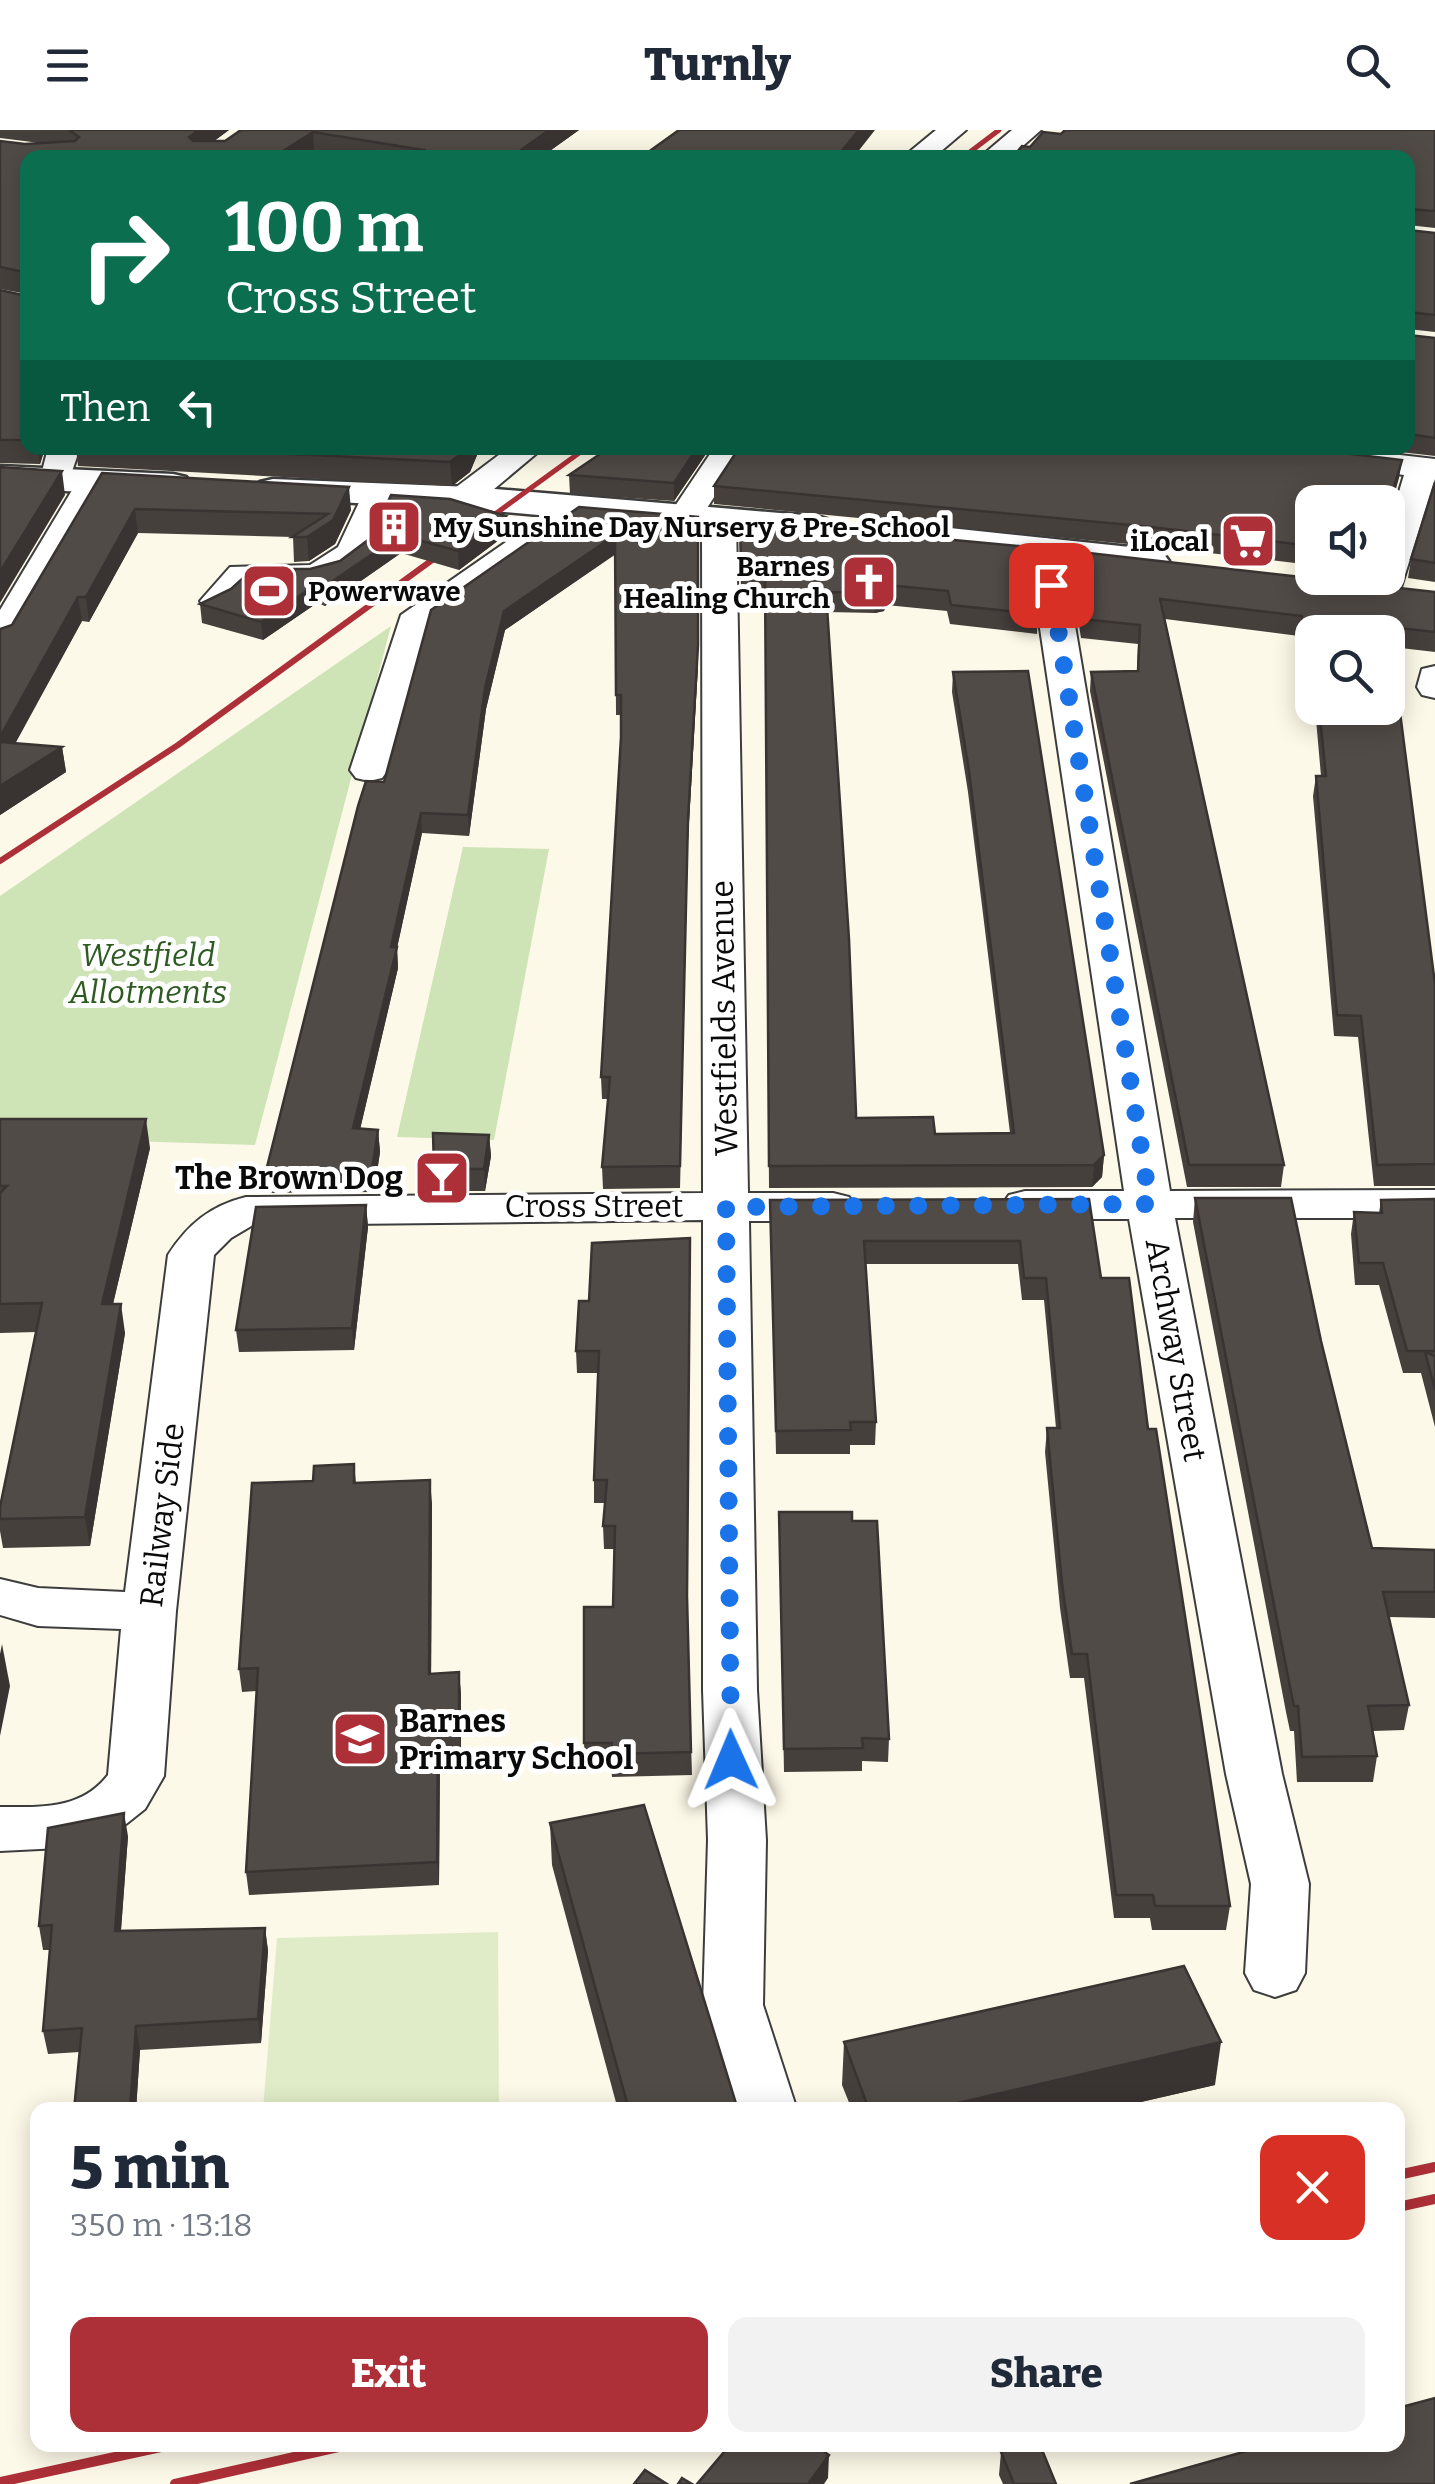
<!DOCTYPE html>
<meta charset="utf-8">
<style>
:root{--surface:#fff;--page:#f2f2f3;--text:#1f2937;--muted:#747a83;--accent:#ad2f37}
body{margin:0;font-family:Bitter,serif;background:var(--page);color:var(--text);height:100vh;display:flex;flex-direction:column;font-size:38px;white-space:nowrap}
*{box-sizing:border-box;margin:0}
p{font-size:32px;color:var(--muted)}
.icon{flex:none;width:55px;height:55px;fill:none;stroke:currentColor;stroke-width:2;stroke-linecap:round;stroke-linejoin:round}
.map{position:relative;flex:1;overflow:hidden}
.details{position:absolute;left:30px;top:1972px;width:1375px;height:350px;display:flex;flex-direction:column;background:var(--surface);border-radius:20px;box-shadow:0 5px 25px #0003}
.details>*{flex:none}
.hud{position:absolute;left:20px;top:20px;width:1395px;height:305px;border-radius:20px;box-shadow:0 5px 25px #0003;background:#0b6e4f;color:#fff;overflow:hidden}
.tools{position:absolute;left:1295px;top:355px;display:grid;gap:20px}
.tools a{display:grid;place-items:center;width:110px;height:110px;border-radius:20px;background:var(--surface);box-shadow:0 5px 25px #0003;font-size:50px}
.pin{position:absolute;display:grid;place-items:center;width:85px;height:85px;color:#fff;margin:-42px;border-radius:20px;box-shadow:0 5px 15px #0006}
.me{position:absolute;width:110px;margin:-55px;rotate:359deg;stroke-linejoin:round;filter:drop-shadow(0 0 8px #0008)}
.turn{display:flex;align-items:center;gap:35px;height:210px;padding:0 40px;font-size:45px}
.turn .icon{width:130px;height:130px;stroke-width:2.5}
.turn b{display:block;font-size:70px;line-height:85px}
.then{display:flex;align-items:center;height:95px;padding:0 40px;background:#0003;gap:20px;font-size:38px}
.round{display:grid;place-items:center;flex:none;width:105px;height:105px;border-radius:20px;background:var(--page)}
.overview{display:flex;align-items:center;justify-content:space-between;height:170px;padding:0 40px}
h1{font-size:60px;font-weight:800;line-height:75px}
.button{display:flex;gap:20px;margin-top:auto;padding:20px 40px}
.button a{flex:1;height:115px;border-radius:20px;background:var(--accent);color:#fff;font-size:40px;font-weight:800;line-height:115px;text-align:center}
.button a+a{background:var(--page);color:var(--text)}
header{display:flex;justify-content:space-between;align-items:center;height:130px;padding:0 40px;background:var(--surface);font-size:45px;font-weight:800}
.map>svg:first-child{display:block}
</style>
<header><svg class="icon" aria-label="menu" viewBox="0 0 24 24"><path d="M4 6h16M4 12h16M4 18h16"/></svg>Turnly<svg class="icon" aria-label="search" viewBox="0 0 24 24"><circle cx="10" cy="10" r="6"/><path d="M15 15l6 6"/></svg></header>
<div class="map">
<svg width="1435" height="2354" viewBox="0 0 1435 2354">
<rect width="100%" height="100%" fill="#fdf9e8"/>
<g fill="#cee4b6">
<path d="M391,496L255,1015L0,1007V766Z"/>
<path d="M463,717L549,719L494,1010L397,1007Z"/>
</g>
<path fill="#e0ecc7" d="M498,1802L499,1980H263L277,1808Z"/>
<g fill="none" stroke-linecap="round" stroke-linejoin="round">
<g stroke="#3d3d3d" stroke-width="4">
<g id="minor">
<path d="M936,0H966L933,28H902Z"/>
<path d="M1012,0H1041L1009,28H979Z"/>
<path d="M48,318H80L67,356H45L40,349Z"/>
<path d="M508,318H543L475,375H451L447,368L451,361Z"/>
<path d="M714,318H746L696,395H672L667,388Z"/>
<path d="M1249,318H1339L1435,329V349L1398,467L1386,470L1374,467L1369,460L1373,448H1388V398L1404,345L1265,328L1254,325Z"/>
<path d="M93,342L104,345L109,352L18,510L13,518L0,521V480L77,352L82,345Z"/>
<path d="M379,354L391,357L395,364C387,383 379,414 365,429C333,461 292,455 251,454C236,471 228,484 205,478L200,471L230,437L310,435L338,417L363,364L367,357Z"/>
<path d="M577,368L589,371L593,378L589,385L429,497L388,640L382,648L369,651L356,648L350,640L401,485L565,371Z"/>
<path d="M719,380L731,383L736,390L748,1063H833L849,1067L856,1077L849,1087L833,1091H749L757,1560L766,1710L763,1875L797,1980H735L703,1875L708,1710L703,1560V1090L253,1095L231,1108L214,1125L176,1481L164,1646L145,1679L116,1702L60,1718L0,1721V1677C41,1677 81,1680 108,1645L121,1499L38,1496L0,1485V1449L38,1458L125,1462L168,1125C188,1094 210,1076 246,1067L703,1063L702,390L707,383Z"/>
<path d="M1045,408L1057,411L1062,418L1170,1061L1435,1060V1088H1175L1282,1644L1309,1754L1305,1843L1296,1860L1275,1867L1254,1860L1245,1843L1251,1754L1226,1644L1129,1089H1025L1009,1085L1002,1075L1009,1065L1025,1061H1124L1028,418L1033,411Z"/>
<path d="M1435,536V568L1422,565L1417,557L1422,539Z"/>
</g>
</g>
<g stroke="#3d3d3d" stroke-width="5">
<g id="tertiary">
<path d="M0,336L173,344L186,347L192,355L186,363L173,366L0,358Z"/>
<path d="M273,349L471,357L816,386L830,390L835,398L830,406L816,410L471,379L260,368L254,360L260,352Z"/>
<path d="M931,396L1149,419L1163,423L1169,431L1163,439L1149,443L917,416L912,408L917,400Z"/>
</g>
</g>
<use href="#minor" fill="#fff" fill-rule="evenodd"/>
<use href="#tertiary" fill="#fff" fill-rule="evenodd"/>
<g stroke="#ad2f37" stroke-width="5">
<path d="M962,28L999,0"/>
<path d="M480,395L586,318"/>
</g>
<path stroke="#ad2f37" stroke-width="6" d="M0,731L178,615L483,393"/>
<g stroke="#ad2f37" stroke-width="10">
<path d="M1398,2045L1435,2037"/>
<path d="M1398,2077L1435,2069"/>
<path d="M0,2352L170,2315"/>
<path d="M175,2354L347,2315"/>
</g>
</g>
<g fill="#46403d">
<path d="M0,0H229L214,11H225L241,0H579L540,28H344L314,23L307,28H28V318H45L40,334L0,333V160L27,166V164L0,159V11L25,14L40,13L0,8Z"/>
<path d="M1435,0V98L1408,95L1030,17L1061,4Z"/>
<path d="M1408,100L1435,103V202L1408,199V205L1435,208V326L1365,318H1408Z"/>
<path d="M76,318H480L470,342L452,356L78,336Z"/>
<path d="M710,318L674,371L570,364L569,345L634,320Z"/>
<path d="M102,343L351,380L335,414L309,431L294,432L293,407L138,403L89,492L82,491L15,613L62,617L66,642L0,685V499L12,495Z"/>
<path d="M1399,348L1312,372V435L1149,416L714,374V356Z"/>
<path d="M1435,352V452L1408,448L1411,429Z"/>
<path d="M391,365L507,404L459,440L401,423L325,476L317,473L263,510L202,493L200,474L310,439L340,431L372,407Z"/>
<path d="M698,387V535L688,710L680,1058L603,1059L602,1037L608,969H602L601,947L621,607V585H616L615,424L505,500L486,579L469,706L422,703L397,818L398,838L360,999L378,1000L380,1022L374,1062L268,1063L266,1041L384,652L431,480Z"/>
<path d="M740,390L1038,484L1037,504L950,494L947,481L886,475L884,481L875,483L827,482L856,988L935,1004L1010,1003L968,662L952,562L953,542L1104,1025L1102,1047L1092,1057L769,1058L765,464H741Z"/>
<path d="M1071,421L1435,462V522L1392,517L1435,854V1056H1374L1358,907L1334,906L1313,666L1316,646H1321L1315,578H1388L1312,502V574H1305L1299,506L1165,489L1284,1035L1281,1057H1187L1090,561L1091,542L1137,541L1138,514L1081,508L1070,440Z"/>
<path d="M0,989L150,1018L113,1174L125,1203L90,1416L3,1418L0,1401V1377L36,1202L0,1203Z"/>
<path d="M489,1005L491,1026L485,1061H435L434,1039Z"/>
<path d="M1195,1068L1321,1211L1372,1418L1435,1420V1488L1389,1487L1409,1575L1404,1600L1373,1601L1377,1626L1373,1652H1297L1294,1601H1290L1286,1582L1193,1092Z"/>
<path d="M1089,1069L1101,1148L1148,1299L1230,1776L1226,1800H1152L1150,1788H1114L1084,1548H1070L1060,1478L1045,1322L1047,1298H1056L1044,1170H1022L1018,1134H866L876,1292L875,1315H850V1324H776L770,1070Z"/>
<path d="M1435,1069V1297L1421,1243H1403L1379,1155H1355L1351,1104L1354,1082L1379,1083L1381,1070Z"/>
<path d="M366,1075L368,1097L354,1220L239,1222L236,1200Z"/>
<path d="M589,1171L687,1477L692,1645L612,1647L611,1636H585L584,1613L613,1477L614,1419H604L603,1396L605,1373H594V1350L598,1243H577L576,1221Z"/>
<path d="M354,1334L356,1353L432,1373L431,1544L459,1542L461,1565V1623L440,1624L439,1755L249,1765L246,1742L257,1561L242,1562L239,1539L313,1351Z"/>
<path d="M779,1382L852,1391L889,1609L888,1632L862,1631V1641L784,1642Z"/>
<path d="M550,1693L738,1980H618L552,1735Z"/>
<path d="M128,1706L121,1801L265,1798L268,1821L261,1913L140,1920L136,1980H74L80,1922L48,1924L43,1901L50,1820H43L39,1796Z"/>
<path d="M844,1912L1215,1955L1106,1980H852L842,1955Z"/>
<path d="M1001,2322L1056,2354H1003L999,2345Z"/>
</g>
<g fill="#393432">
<path d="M199,0H229L191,28L189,7Z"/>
<path d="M549,0H579L540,28H510Z"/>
<path d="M859,0H875L853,28H836Z"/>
<path d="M313,2L314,23L307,28H272Z"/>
<path d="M38,318H45L40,334Z"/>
<path d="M469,318H480L470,342L452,356L450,332Z"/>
<path d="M697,318H710L674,371V353Z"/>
<path d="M1402,330L1399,348L1388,387V377Z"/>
<path d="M62,341L65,365L0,473V442Z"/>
<path d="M349,357L351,380L335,414L309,431L307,407Z"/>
<path d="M135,379L138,403L89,492L86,467Z"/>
<path d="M506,386L507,404L459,440L458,421Z"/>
<path d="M698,387V535L688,710L680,1058L688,689Z"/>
<path d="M400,405L401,423L325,476L324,457Z"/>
<path d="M615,405L616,424L505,500L486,579L469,706L468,685L485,558L504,481Z"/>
<path d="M315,455L317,473L263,510L261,492Z"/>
<path d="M887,455L886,475L884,481L875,483L876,463Z"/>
<path d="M78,467L82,491L2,638L0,607Z"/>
<path d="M62,617L66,642L0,685V656Z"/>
<path d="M421,683L422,703L397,818L398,838L355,1021L353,998Z"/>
<path d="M146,989L150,1018L106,1203L102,1174Z"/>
<path d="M378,1000L380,1022L374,1062L372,1040Z"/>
<path d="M489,1005L491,1026L485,1061L484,1039Z"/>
<path d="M1104,1025L1102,1047L1092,1057L1094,1035Z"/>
<path d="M366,1075L368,1097L354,1220L352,1198Z"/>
<path d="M121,1174L125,1203L90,1416L85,1387Z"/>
<path d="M430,1350L432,1373L431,1567L429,1544Z"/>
<path d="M2,1514L10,1556L0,1606V1524Z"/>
<path d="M459,1542L461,1565V1623L459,1599Z"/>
<path d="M438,1601L440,1624L439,1755L437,1732Z"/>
<path d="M124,1683L128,1706L119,1825L115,1801Z"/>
<path d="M265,1798L268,1821L261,1913L258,1889Z"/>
<path d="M136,1896L140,1920L136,1980H130Z"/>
<path d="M1221,1912L1215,1955L1106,1980H928Z"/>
<path d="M829,2325L828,2348L824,2354H808Z"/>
</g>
<g fill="#514b47" stroke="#393432" stroke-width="2.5">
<path d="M69,0H199L189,7L193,11H225L241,0H549L510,28H411L423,20L313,2L272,28H28V143L0,137V11L25,14L75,11L79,7Z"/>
<path d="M679,0H859L836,28H640Z"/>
<path d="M1065,0H1435V81L1408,79V98V28H1012L1022,16L1030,17L1043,2L1061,4Z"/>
<path d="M1408,100L1435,103V185L1408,182V205L1435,208V308L1408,304Z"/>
<path d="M28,158V310H0V160L27,166Z"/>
<path d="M174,318H469L450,332Z"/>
<path d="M609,318H625L634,320L636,318H697L674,353L569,345Z"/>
<path d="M739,318H1300L1402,330L1388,377V372H1312V416L1151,397L714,356Z"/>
<path d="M0,337L62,341L0,442Z"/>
<path d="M102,343L349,357L333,390L307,407H292L328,384L135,379L86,467H78L0,607V499L12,495Z"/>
<path d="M1435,352V433L1411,429Z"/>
<path d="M391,365L450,369L506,386L458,421L400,405L324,457L315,455L261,492L200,474L231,459L253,439H310L340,431L372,407Z"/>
<path d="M579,377L698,387V515L688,689L680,1036L602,1037L610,947H601L621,607V565H616L615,405L504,481L485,558L468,685L421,683L391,817H397L353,998L378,1000L372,1040L266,1041L358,676L366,651L384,652L431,480Z"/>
<path d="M740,390L1028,417L1038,484L951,475L948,461L887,455L885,461L876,463L826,462L849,809L856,983V988L933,987L935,1004L1014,1003L969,641L953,542L1028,541L1104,1025L1094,1035L769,1036L765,445L741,444Z"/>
<path d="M1071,421L1435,462V502L1389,497L1435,854V1034L1377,1035L1361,886L1337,885L1316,646H1326L1319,578H1388V502H1312V555L1307,554L1302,486L1160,469L1284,1035H1189L1091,542L1138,541L1140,495L1082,489Z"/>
<path d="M0,612L62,617L0,656Z"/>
<path d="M0,989H146L102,1174H121L85,1387L0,1389V1377L42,1173L0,1174V1063L7,1056H0Z"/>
<path d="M433,1003L489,1005L484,1039H434Z"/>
<path d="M1195,1068H1291L1321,1211L1372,1418L1435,1420V1462H1383L1409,1575L1368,1576L1377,1626L1302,1627L1298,1576H1294L1290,1557Z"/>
<path d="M1089,1069L1101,1148H1129L1148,1299H1156L1230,1776H1155L1153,1765H1116L1087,1524H1072L1062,1454L1047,1298H1060L1046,1148H1024L1020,1111H864L876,1292H850L851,1300L776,1301L770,1070Z"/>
<path d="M1435,1069V1221H1407L1383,1133H1359L1354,1082L1382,1083L1381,1070Z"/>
<path d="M366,1075L352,1198L236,1200L256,1077Z"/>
<path d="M690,1108L687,1466L691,1622L611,1624L612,1613H584V1477H613L615,1396H603L607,1350H594L599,1221H576L579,1171H589L592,1113Z"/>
<path d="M1425,1222L1435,1226V1260Z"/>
<path d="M354,1334V1353L430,1350L429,1544L459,1542V1599L438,1601L437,1732L246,1742L258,1538L239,1539L252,1353L313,1351L314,1336Z"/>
<path d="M779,1382H852V1391H877L889,1609L862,1608L863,1618L784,1619Z"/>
<path d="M644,1675L738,1980H629L550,1693Z"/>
<path d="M124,1683L115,1801L265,1798L258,1889L136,1896L130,1980H74L82,1898L43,1901L52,1795L39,1796L48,1698Z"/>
<path d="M1184,1836L1221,1912L928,1980H869L844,1912Z"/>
<path d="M1435,2268V2354H1130L1268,2315H1398V2278Z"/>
<path d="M730,2315H814L829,2325L808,2354H697Z"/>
<path d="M1031,2315H1040L1056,2354H1014L1001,2322Z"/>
<path d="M645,2340L667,2354H634Z"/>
<path d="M682,2348L692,2354H678Z"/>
</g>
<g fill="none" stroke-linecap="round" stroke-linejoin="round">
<path stroke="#1a73e8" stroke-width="18" stroke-dasharray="0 32.4" d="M731,1630L726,1077L1150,1074L1051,455"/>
</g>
<defs>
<g id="building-square" transform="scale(2.875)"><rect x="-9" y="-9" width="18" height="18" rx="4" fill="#ad2f37" stroke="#fff"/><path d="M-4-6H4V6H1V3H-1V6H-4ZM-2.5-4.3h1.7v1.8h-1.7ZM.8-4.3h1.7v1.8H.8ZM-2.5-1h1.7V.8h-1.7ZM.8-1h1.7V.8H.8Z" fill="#fff"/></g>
<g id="supermarket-square" transform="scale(2.875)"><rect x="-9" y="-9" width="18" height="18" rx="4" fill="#ad2f37" stroke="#fff"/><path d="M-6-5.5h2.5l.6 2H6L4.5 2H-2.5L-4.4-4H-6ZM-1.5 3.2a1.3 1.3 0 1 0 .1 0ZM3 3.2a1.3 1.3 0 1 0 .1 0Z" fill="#fff"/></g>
<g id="church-square" transform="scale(2.875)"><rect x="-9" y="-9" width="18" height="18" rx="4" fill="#ad2f37" stroke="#fff"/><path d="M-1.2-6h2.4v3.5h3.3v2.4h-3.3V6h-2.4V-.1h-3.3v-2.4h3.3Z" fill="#fff"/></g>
<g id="stadium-square" transform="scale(2.875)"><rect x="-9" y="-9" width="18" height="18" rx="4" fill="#ad2f37" stroke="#fff"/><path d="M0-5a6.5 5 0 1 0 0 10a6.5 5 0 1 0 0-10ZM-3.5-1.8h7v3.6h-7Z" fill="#fff"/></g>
<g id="bar-square" transform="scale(2.875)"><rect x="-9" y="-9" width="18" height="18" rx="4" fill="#ad2f37" stroke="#fff"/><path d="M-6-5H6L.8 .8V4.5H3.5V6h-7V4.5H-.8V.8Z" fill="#fff"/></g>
<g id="school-square" transform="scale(2.875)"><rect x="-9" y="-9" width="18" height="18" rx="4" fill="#ad2f37" stroke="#fff"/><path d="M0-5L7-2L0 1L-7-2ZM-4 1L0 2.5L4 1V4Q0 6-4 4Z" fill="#fff"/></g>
</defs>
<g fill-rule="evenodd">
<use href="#building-square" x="394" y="397"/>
<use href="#supermarket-square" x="1248" y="411"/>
<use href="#church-square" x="869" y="452"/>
<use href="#stadium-square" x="269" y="461"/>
<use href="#bar-square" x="442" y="1048"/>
<use href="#school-square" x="360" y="1609"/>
</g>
<g text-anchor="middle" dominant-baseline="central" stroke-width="10" stroke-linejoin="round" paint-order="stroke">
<g font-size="28" font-weight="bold" fill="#0a0a0a" stroke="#fff" text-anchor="start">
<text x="433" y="397">My Sunshine Day Nursery &amp; Pre-School</text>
<text x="1209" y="411" text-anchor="end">iLocal</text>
<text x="830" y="436" text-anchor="end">Barnes<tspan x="830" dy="32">Healing Church</tspan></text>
<text x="308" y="461">Powerwave</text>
</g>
<g font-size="32" font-style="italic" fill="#2e5b21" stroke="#fff">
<text x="148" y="825">Westfield<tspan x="148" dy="37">Allotments</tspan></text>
</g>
<g font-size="32" fill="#0a0a0a" stroke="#fff">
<text transform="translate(724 888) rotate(-91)">Westfields Avenue</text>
<text x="594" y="1076">Cross Street</text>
<text transform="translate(1176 1220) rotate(80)">Archway Street</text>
<text transform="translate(162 1385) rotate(-83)">Railway Side</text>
</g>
<g font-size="32" font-weight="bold" fill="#0a0a0a" stroke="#fff" text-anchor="end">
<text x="403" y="1048">The Brown Dog</text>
<text x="399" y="1591" text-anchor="start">Barnes<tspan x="399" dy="37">Primary School</tspan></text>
</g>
</g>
</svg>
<div class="tools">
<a><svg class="icon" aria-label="sound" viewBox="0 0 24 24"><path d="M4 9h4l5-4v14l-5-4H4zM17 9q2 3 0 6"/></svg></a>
<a><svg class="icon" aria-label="search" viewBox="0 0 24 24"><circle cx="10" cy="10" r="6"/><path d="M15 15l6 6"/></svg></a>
</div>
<div class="pin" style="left:1051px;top:455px;background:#d93025"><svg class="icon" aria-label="arrive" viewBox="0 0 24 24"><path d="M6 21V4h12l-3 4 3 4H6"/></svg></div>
<svg class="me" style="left:731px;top:1630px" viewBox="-20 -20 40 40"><path d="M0-17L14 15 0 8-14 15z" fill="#1a73e8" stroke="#fff" stroke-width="4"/></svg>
<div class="hud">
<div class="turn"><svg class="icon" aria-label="right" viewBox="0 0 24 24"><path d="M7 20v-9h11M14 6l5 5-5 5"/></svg><div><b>100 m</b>Cross Street</div></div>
<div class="then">Then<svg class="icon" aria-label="left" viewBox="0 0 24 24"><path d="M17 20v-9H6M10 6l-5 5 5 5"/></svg></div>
</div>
<section class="details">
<div class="overview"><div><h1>5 min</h1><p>350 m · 13:18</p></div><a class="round" style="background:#d93025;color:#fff"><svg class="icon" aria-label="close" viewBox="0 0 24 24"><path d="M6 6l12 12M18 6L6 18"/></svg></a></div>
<div class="button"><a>Exit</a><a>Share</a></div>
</section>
</div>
